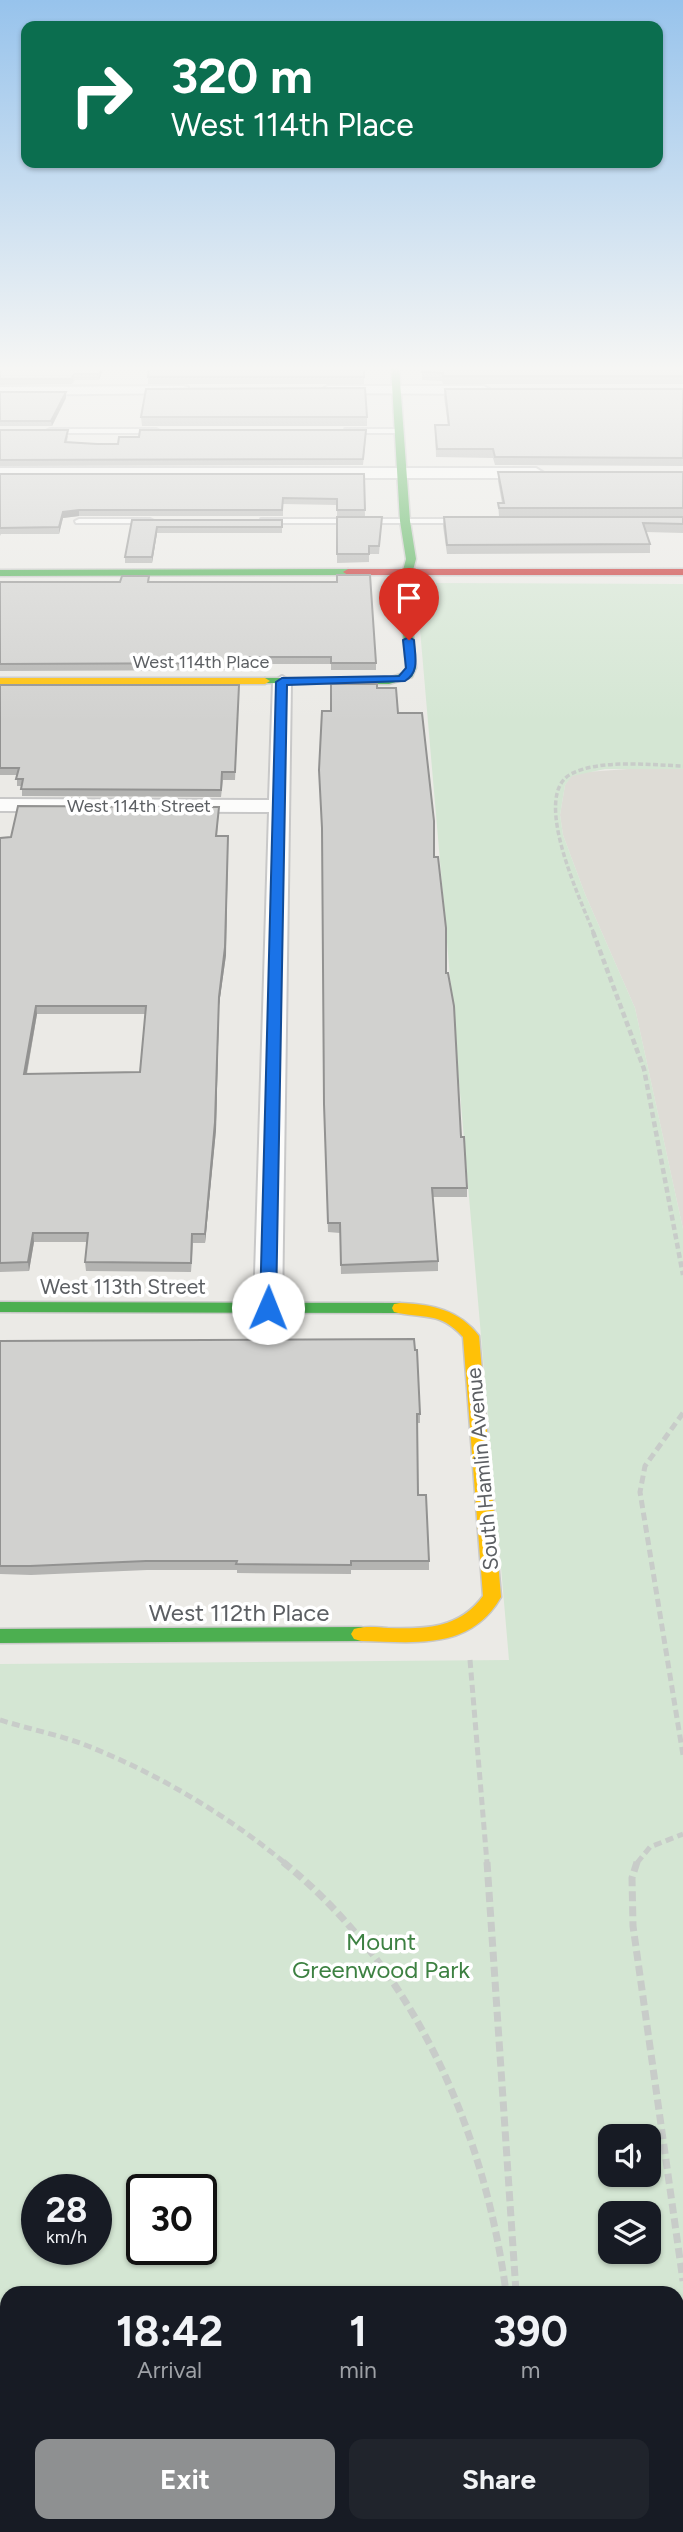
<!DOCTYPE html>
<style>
:root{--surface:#171b24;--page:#20242c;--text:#f1f3f6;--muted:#9ea1a6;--accent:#8e9091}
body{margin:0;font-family:Figtree,sans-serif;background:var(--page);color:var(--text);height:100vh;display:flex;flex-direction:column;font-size:26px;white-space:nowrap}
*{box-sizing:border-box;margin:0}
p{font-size:23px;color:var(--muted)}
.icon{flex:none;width:38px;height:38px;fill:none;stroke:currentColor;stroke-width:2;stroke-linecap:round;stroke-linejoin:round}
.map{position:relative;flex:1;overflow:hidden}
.side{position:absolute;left:0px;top:2286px;width:684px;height:247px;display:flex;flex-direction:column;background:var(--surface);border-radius:21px 21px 0 0;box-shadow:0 2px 5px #0004}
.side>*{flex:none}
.guide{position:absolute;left:21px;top:21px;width:642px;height:147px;border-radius:14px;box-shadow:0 2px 5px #0004;background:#0b6e4f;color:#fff;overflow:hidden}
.buttons{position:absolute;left:598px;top:2124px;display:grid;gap:14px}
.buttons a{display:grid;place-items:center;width:63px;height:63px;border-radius:14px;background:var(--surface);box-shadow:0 2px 5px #0004;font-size:35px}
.speed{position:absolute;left:21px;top:2174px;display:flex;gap:14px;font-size:35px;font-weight:700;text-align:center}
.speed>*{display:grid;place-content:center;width:91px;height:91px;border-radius:50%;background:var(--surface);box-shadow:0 2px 5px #0004;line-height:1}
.speed small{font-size:18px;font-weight:400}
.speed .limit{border:4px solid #111;border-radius:10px;background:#fff;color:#111}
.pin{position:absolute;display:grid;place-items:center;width:60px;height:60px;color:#fff;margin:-72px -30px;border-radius:50% 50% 50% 0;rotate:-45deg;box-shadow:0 0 7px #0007}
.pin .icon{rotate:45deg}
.me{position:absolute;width:77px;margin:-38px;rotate:1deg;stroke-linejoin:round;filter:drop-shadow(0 0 5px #0008)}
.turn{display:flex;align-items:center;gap:24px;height:147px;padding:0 35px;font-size:32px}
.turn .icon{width:91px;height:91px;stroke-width:2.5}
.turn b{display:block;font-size:49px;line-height:60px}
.eta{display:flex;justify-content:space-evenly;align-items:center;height:119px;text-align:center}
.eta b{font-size:42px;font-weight:700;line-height:49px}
.cta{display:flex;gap:14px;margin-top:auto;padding:14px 35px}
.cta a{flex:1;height:80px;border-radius:14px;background:var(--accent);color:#fff;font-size:28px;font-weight:700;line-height:80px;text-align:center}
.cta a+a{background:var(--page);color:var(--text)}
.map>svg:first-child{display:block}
</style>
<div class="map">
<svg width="683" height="2532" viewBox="0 0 683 2532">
<rect width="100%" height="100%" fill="#ebeae6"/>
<g fill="#dedcd6">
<path d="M628,769H683V1229L635,1008L585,894L563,835L560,815L565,785L573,773Z"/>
<path d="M677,2424H683V2532H583V2525H677Z"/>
</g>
<path fill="#d4e6d3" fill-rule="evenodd" d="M416,583L683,584V769H605L572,776L565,785L560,815L563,835L585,894L635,1008L683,1229V2424H677V2292H7V2525H583V2532H0V1664L509,1660ZM611,2137H649V2175H611ZM37,2189H96V2249H37ZM142,2189H201V2249H142ZM611,2214H649V2252H611Z"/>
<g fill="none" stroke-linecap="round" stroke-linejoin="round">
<g stroke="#c8c8c8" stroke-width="4">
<g id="lane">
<path d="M50,429H156L160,431L156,433H47L46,431Z"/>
<path d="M345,429H399L403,431L399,433H345Z"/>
<path d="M79,519H150L154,521L150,523H76L75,521Z"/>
<path d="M261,519H461L465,521L461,523H261Z"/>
</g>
</g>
<g stroke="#c8c8c8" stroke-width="4">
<g id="street">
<path d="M183,386L188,387V393L0,395V387Z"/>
<path d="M328,386H484L491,390L484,394L323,393L321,390Z"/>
<path d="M0,468H536L544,473L536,478H0Z"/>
<path d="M282,676L291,682L282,1308L278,1314L268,1317L258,1314L254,1308L269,812L0,811V799L269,800L273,682Z"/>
</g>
</g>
<g stroke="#c8c8c7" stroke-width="3">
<g id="fast">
<path d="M391,367H399L410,521L416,559L409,585L416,668L412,677L389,684L261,683L260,681L265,678H388L404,673L406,668L399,585L406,559L400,521Z"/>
<path d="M0,570L348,569L353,572L348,575L0,576Z"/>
<path d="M0,1302L400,1303L408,1308L400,1313L0,1312Z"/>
<path d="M361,1627L368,1629L371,1634L368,1639L361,1641L0,1643V1629Z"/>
</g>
</g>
<g stroke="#c8c8c7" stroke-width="3">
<g id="slow">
<path d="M0,678H265L270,681L265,684H0Z"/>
<path d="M400,1303C431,1304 460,1310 479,1336L501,1597C470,1651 415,1642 361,1641L354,1639L351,1634L354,1629C365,1626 376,1627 388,1628C425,1629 459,1629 483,1596L463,1337C440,1311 423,1319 394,1312L392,1308L394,1304Z"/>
</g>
</g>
<g stroke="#c8c8c7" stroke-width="3">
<path id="jam" d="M683,569V575H348L343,572L348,569Z"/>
</g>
<path stroke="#c8ccc9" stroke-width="3.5" stroke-dasharray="5 2.5" stroke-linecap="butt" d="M594,934C582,902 530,796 571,774C599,759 651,765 683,766"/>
<path stroke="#c8ccc9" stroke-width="4.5" stroke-dasharray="6 3.5" stroke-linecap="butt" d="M593,932L644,1069L683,1275"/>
<g stroke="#c8ccc9" stroke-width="5" stroke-dasharray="8 4.5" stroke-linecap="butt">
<path d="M683,1413L645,1466L640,1492L683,1755"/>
<path d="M470,1660L487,1863"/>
<path d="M0,1720C29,1729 60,1735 88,1746C160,1775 225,1814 285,1863"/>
<path d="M637,1863L650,1847L683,1834"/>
</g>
<g stroke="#c8ccc9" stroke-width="7" stroke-dasharray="10 5" stroke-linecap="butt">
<path d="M283,1862C414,1968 484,2128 506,2292"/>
<path d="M487,1862L516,2292"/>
<path d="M637,1862L632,1878L633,1926L683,2281"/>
<path d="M522,2525V2532"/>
<path d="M534,2525L535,2532"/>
</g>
<use href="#lane" fill="#fcfcfb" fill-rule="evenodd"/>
<use href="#street" fill="#fcfcfb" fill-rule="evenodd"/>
<use href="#fast" fill="#4caf50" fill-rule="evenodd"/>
<use href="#slow" fill="#ffc107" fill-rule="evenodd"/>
<use href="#jam" fill="#c62828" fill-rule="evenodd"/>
</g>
<g fill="#b4b4b2" fill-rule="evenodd">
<path d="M0,367H104L99,380H75L72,384L0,385Z"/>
<path d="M364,367V384H148V377Z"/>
<path d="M422,367H683V384H443L442,381L422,380Z"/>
<path d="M445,389H683V466L495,465L493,458L436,457L435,425H448L444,397Z"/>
<path d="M0,392L66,398L52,426H0Z"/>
<path d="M141,417H367V426H142Z"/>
<path d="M0,430L68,436L67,442L97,444L366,436L363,465L0,466Z"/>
<path d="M498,472H683V516H499L498,503H502L498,481Z"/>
<path d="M0,474H364L365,516H337V505L283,504V516H79L63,518L59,534H1L0,536Z"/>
<path d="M337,517H382L379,554H369V562L337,563Z"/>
<path d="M444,517H683V533L646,532L650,544V553L447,554L443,526Z"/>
<path d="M132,520H282V533H157L152,563H125V557Z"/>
<path d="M0,582H149L376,663V670H331V664H241V670L0,671Z"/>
<path d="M0,685L239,692L235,780H223L221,797L22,796V786H17V775H0Z"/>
<path d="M377,688L398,713L434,857L446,973L461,1137L467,1188V1197H432L438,1261V1271L341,1274L340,1233L328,1232L324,1113L331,711Z"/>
<path d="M219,807L217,836L226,955L219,1005L216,1130L205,1243H193L191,1272L86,1271L85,1262L87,1242H34L29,1271L0,1272V838L11,837ZM37,1014H146L140,1072L27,1074Z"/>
<path d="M0,1341L420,1414V1423H417L418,1495L429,1561V1570H351V1574L237,1573V1570H147L31,1575L0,1574Z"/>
</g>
<g fill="#929291">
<path d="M102,367H104L99,380V374Z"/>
<path d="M66,392V398L52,426L51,421Z"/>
<path d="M79,510V516L63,518L59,534V527L63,512Z"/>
<path d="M157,527V533L152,563V557Z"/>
<path d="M228,844L226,955L219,1005L216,1130L205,1243V1234Z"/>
<path d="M36,1006L37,1014L25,1082L24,1074Z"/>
<path d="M33,1233L34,1242L29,1271L28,1262Z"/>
</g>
<g fill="#d1d1cf" stroke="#929291" stroke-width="2" fill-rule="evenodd">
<path d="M0,367H102L99,374H74L72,379H0Z"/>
<path d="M149,367H364V377H148Z"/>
<path d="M422,367H683V376H443V373L422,372Z"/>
<path d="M365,388L367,417H141L146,389Z"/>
<path d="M445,389H683V458L495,457L493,449H437L435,425H449Z"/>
<path d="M0,392H66L51,421H0Z"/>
<path d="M0,430H68L65,442L97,444H118L119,437H139L140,430H366L363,459L0,460Z"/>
<path d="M498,472H683V508H499L498,503H504Z"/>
<path d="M0,474H364L365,510H337V499L283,498L282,510H79L63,512L59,527L0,528Z"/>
<path d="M337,517H382L379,546H369V554H337Z"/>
<path d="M444,517H683V524L643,523L650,544L447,545Z"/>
<path d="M132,520H282V527H157L152,557H125Z"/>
<path d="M337,575H370L376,663H331V657H241V663L0,664V582H120L122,576H149L148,582H337Z"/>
<path d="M331,684H377V688H396L398,713H422L434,821V857H438L446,928V973H448L454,1006L461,1137H464L467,1188H432L438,1261L341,1265L340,1223H328L324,1104L322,828L319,770L322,711H331Z"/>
<path d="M0,685H239L235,772H222L221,790L21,789L23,779H16L19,768H0Z"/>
<path d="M18,806L219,807L216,836H228L225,947L219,997L215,1122L205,1234H192L191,1263L85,1262L88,1233H33L28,1262L0,1263V838L11,837ZM36,1006H146L140,1072L24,1074Z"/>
<path d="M414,1339L415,1350H417L420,1414H417L418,1495H426L429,1561H351V1565L236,1564L237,1561H146L30,1566H0V1341Z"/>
</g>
<linearGradient id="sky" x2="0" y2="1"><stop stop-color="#97c3ec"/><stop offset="0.51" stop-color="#f6f6f4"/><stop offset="1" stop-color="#f6f6f4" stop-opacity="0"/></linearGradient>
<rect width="683" height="722" fill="url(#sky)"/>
<path fill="#1a73e8" stroke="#114b97" stroke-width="2" d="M409,637L414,640C415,656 420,672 405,681L287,685L276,1308L268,1313L260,1308L276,682L282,678L399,676L406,668L403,640Z"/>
<g text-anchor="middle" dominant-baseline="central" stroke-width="7" stroke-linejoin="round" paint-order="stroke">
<g font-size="18" fill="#5c5f63" stroke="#fff">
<text x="201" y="662">West 114th Place</text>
<text x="139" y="806">West 114th Street</text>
</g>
<g font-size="21" fill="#5c5f63" stroke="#fff">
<text x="123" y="1286">West 113th Street</text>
<text transform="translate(482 1469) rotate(-95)">South Hamlin Avenue</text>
</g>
<g font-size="24" fill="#5c5f63" stroke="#fff">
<text x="239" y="1612">West 112th Place</text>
</g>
<g font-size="24" fill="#3d8142" stroke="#fff">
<text x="381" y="1941">Mount<tspan x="381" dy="28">Greenwood Park</tspan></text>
</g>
</g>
</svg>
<div class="buttons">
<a><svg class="icon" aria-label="sound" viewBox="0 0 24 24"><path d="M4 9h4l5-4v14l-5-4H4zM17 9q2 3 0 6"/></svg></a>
<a><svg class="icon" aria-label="layers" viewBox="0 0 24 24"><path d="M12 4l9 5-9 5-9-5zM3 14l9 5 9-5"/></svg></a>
</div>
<div class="speed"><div>28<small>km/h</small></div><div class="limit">30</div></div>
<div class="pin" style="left:409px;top:640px;background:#d93025"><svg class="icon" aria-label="arrive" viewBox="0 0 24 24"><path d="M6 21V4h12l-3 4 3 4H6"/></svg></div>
<svg class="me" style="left:268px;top:1308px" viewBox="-20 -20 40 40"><circle r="19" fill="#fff"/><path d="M0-13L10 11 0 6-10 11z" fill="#1a73e8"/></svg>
<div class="guide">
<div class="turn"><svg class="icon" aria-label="right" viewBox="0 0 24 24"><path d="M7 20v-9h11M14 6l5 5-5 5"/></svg><div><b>320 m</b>West 114th Place</div></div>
</div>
<section class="side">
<div class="eta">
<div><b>18:42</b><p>Arrival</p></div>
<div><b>1</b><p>min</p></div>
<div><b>390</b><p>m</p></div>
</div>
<div class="cta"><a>Exit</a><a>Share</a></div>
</section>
</div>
